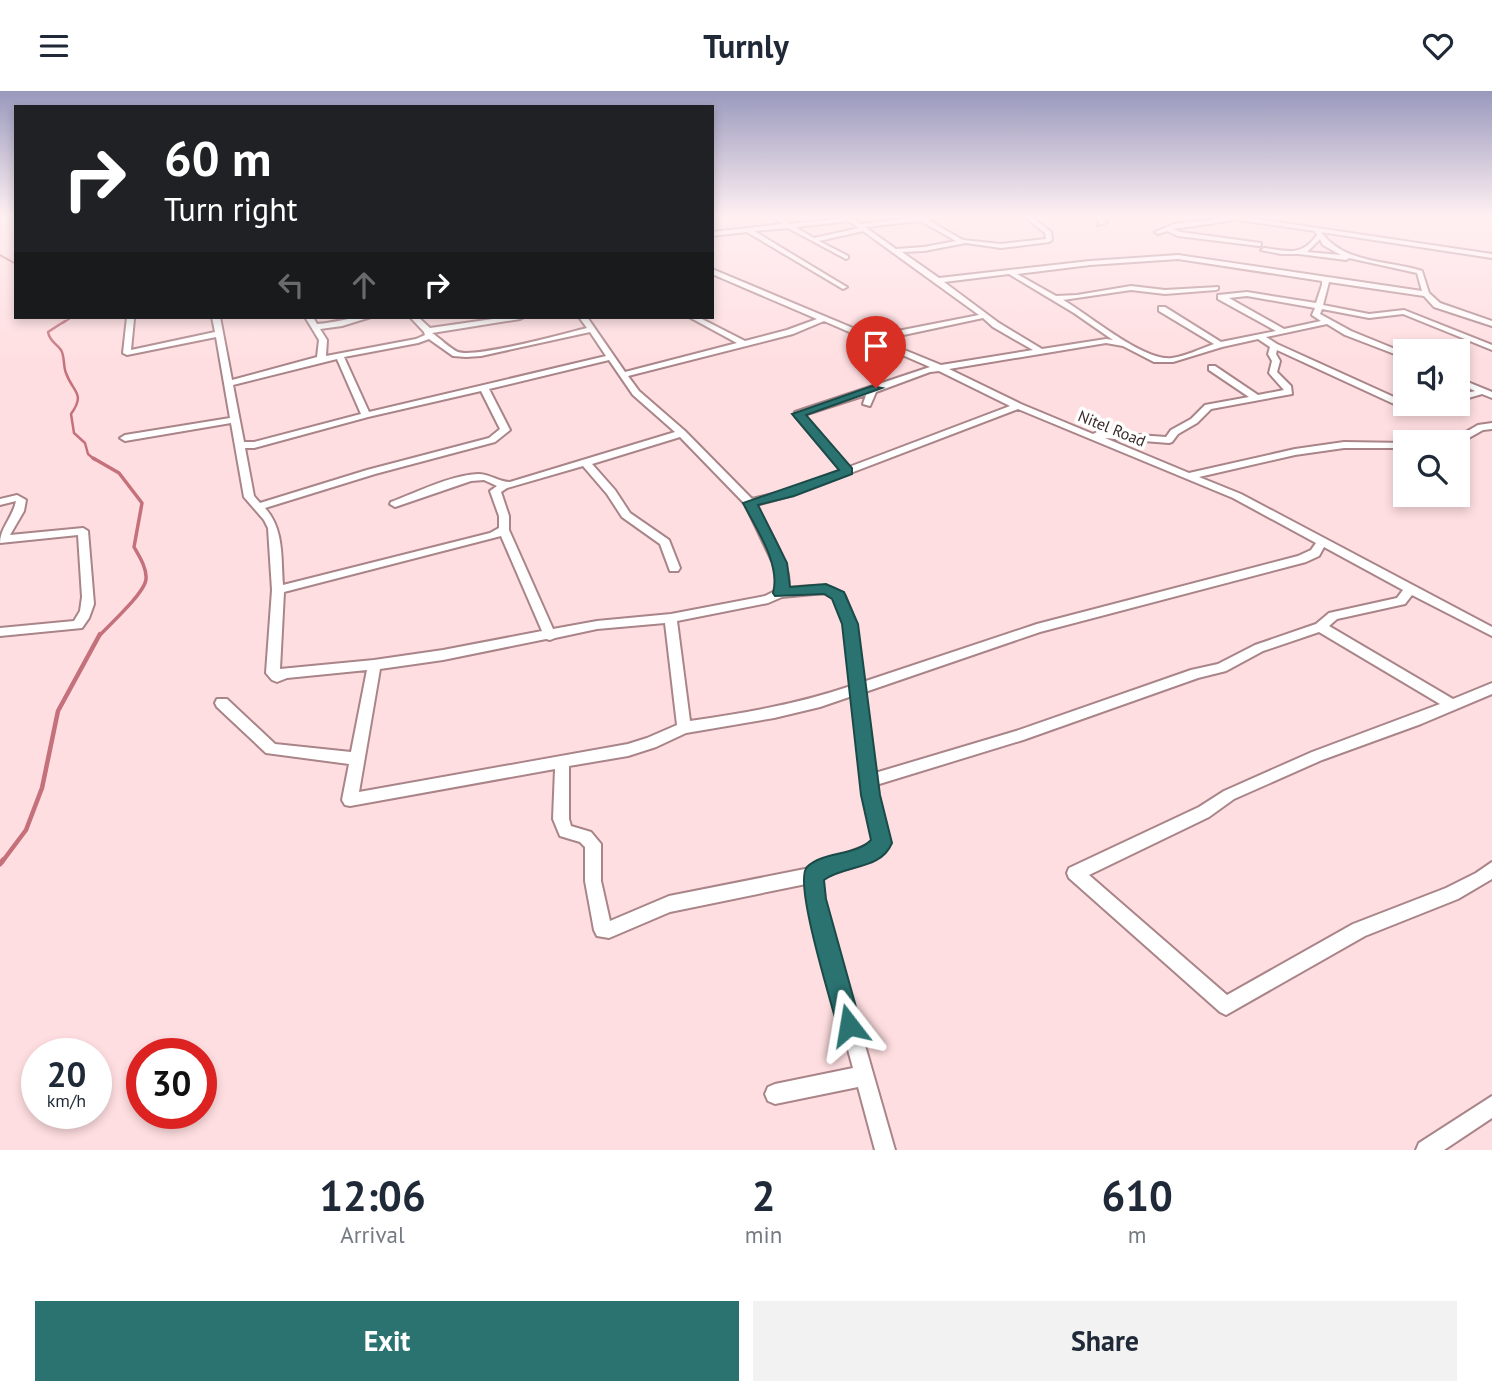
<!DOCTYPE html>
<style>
:root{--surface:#fff;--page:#f2f2f3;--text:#1f2937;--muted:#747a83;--accent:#2a7371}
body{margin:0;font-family:"PT Sans",sans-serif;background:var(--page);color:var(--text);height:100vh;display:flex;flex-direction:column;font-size:26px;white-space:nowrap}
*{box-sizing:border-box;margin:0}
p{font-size:23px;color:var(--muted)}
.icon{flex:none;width:38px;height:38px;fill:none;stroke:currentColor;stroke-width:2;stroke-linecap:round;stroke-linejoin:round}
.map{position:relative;height:1059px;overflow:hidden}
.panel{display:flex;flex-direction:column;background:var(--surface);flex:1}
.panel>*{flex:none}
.banner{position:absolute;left:14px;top:14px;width:700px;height:214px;border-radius:0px;box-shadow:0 4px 10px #0003;background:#202124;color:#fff;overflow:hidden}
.controls{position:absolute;left:1393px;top:248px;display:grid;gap:14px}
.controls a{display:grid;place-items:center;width:77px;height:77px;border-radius:0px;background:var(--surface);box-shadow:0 4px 10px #0003;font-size:35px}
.speed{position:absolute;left:21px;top:947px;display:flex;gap:14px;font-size:35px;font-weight:700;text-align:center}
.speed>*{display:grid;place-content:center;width:91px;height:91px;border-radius:50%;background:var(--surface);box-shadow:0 4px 10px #0003;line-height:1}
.speed small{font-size:18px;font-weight:400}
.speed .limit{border:10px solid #d22;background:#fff;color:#111}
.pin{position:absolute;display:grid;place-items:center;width:60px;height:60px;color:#fff;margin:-72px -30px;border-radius:50% 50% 50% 0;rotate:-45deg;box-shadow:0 0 7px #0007}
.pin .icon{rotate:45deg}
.me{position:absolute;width:77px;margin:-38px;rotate:346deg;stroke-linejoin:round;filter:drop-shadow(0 0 5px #0008)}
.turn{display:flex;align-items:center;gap:24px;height:147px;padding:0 35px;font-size:32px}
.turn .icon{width:91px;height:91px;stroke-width:2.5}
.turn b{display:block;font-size:49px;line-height:60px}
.lanes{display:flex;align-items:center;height:66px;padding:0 35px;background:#0003;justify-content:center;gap:35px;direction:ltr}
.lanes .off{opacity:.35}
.eta{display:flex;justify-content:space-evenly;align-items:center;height:119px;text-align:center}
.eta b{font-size:42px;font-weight:700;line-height:49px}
.cta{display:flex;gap:14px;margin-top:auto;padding:14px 35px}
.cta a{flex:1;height:80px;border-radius:0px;background:var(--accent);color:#fff;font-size:28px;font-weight:700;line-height:80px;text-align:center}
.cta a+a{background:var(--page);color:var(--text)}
header{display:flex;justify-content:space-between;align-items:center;height:91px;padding:0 35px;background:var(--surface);font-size:32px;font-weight:700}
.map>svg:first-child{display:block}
</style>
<header><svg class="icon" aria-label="menu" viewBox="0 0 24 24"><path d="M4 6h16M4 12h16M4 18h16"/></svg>Turnly<svg class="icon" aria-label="heart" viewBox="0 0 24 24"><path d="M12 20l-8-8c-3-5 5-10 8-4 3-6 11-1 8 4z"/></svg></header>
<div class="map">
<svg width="1492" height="1059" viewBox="0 0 1492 1059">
<rect width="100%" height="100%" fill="#ffdee1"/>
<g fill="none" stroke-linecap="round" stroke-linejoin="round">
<g stroke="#c4717c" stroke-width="2">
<path d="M0,164L16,173"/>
<path d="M63,232L72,226"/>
</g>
<path stroke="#c4717c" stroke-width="2.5" d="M65,230L48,241C50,251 56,252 61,259C65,266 63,275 66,282C73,302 86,302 71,323L74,342L85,352L88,363L95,369"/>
<path stroke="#c4717c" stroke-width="3.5" d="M93,367L119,382L142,412L134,456C139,465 147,477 146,488C145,502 109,534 99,545"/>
<path stroke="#c4717c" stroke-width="4.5" d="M2,771L26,739L42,697L58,620L100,543"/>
<path stroke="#c4717c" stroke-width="5" d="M0,773L3,769"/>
<g stroke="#a98488" stroke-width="4">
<g id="minor">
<path d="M13,124H16V127L13,126Z"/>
<path d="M769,124H776L790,133L844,127L841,124H848L861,133L940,124H957L928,129L963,149L1001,153L1046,148L1045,142L1022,124H1029L1051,141L1052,149L1049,151L1001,157L966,152L924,160L902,161L939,187L1090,170L1178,164L1422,200L1417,182L1349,167L1346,169L1299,163H1281L1261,159L1264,157C1287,160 1302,166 1317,144L1315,140L1232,128L1229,130L1173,138L1180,141L1261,152V154L1259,155L1178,145L1167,140L1158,143L1155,141L1174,133L1225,127L1216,124H1230L1492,163V167L1321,141C1344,173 1388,169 1422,180L1429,202L1440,212L1492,230V235L1434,216L1424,205L1329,191L1323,214L1369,223L1404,219L1492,254V259L1403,223L1369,227L1322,218L1320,223L1351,240L1405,262V267L1345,244L1327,233L1266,246L1277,253L1405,311V313H1437L1436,315L1405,318L1277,259L1276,263L1280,270L1277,281L1291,295L1292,303L1211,318L1197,332L1178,343L1172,351L1169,352L1105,347L1189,382L1295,358L1344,351L1407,352H1405V357H1344L1295,364L1199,386L1241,403L1492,536V545L1412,504L1405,513L1337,528L1329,535L1453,608L1492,592V603L1421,633L1322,669L1234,708L1209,726L1089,784L1227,904L1353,833L1446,797L1476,782L1492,771V788L1458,808L1365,845L1226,924L1220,921L1069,787L1067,782L1069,777L1199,716L1224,700L1312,661L1440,613L1319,541L1263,560L1226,580L1198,587L1023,649L876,694L890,752C879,775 842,776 821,788L823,808L895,1059H875L858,996L775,1013L768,1010L765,1003L768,996L775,993L853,977L807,808L806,793L670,821L609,847L597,845L594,839L585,790V756L580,751L560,745L553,728L555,678L350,715L345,714L342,709L349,673L266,662L217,616L215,612L217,608H227L275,653L351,661L367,579L287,587L277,591L272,589L266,582L272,499L268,437L264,429L244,406L231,332L125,350L120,347L125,344L230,327L216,246L127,264L123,262L127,226L134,228L131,259L215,241L212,226H220L232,289L317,266L319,249L305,226H313L317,233C335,232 353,225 371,226L342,235L320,238L327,249L326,265L416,248L425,244L424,241L410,226H418L430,237L507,226H524L520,228L432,242C437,245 452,259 458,261C477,267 563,243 587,237L579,226H587L625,281L737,252L689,226H698L745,250L787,239L817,228L712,183V178L872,245L979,224L863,140L819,150L848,165V167L846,168L788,137L754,140L845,195L847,196L843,198L747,141L712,145V141L783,133ZM849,130L859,137L814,147L795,136ZM921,130L956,150L924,156L896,158L865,136ZM1320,148L1323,154L1341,164L1307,161ZM1178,168L1322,190V194L1316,212L1247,201L1218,204V208L1276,240L1221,251L1165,216H1159V220L1214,253C1200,258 1186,265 1172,267C1144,271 1088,223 1063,209L1131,199L1165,203L1216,199L1218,198V196L1165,199L1131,195L1077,204L1056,205L1017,183L1090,174ZM1009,183L1074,222L1113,249L1106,248L1042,258L999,232L944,191ZM1247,205L1315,217L1312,224L1321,230L1284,238L1229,207ZM983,227L993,236L1033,259L941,274L880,249ZM824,230L930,276L795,321V325L841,379L785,400L752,408L685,340L639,300L628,285L793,243ZM590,241L606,265L369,321L344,266L418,252L429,248L453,265L466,266L481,265ZM1258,248L1270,256L1268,263L1272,270L1269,282L1284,299L1258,304L1215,275H1209V279L1249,306L1205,314L1191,328L1171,339L1166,346L1097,341L1093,343L1021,313L949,278L1106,252L1123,255L1154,271H1173L1222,256ZM337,268L361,323L254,351H244L233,294ZM609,269L633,304L675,341L510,391C499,391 490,383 478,383C448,385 418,401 391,411L390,413L395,416L471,390L484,389L497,395L490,400L499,425V437L490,442L283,494C281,466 284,438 265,417L375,383L495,351L510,339L489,298ZM939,280L1010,315L849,376L804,324L866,304L863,313L870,315L876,301L930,281ZM481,300L500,338L489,347L367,379L260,412L254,405L245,357H254L368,326ZM1018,318L1233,407L1316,452L1311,459L1298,465L1037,533L863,591L856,533L845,505C829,489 808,496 788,497C794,478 765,432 756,414L793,404ZM680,346L745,413L773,472L778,491L775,500L765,505L671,523L597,530L553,538L509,439V425L501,401L507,397L583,375L607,403L622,426L660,453L670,480H678L680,477L669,449L630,422L615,399L592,373ZM501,445L542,540L443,559L374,569L280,578L284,501ZM1324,456L1403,499L1397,507L1329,522L1316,533L1255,554L1218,573L1191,579L1016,640L875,682L865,601L1040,541L1306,471L1319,465ZM824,502L834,507L844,533L851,595C798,613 745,622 690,630L677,530L768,512L782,506ZM665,532L677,634L647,647L628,653L359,701L380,578L443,569L546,548L550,549L555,547L597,538ZM852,605L863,704L874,750L872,752L810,777L669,805L610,830L601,790V753L591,741L571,735L569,728V675L628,665L656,656L686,642L774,627L820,616Z"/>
<path d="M1093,124H1099L1107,131L1098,134L1100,131Z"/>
<path d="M1458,287L1492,301V307L1482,303L1458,310V304L1475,300L1458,292Z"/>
<path d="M1492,332V338L1483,339L1458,353L1447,352L1478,334Z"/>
<path d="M17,404L26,409L24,420L10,444L83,437L88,440L94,513L89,527L82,537L0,545V537L74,530L80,520L82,506L78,444L0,452C0,437 13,426 16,410L0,414V408Z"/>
<path d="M1492,1005V1027L1444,1059H1416L1419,1052Z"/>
</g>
</g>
<use href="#minor" fill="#fff" fill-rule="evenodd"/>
</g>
<linearGradient id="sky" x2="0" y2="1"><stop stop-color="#9999bd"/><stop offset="0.46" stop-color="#fff0f2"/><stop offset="1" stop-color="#fff0f2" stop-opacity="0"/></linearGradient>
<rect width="1492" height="272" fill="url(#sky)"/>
<path fill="#2a7371" stroke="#1b4b49" stroke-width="2" d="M872,295L882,297L806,324L852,377V383L794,405L758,414L787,472L790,496L826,493L844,501L858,533L880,704L892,752C880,780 846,773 824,789L826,808L861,934L858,943L849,946L841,943L837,934C831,910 793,790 807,776C824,760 855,765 871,749L861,704L842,533L832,508L824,503L775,505L773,502C781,473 756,438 743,412L839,379L792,323Z"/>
<g text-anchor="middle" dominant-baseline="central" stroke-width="7" stroke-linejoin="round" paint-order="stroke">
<g font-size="16" fill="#3a2b2c" stroke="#fff">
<text transform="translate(1112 337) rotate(22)">Nitel Road</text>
</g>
</g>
</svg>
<div class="controls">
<a><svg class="icon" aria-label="sound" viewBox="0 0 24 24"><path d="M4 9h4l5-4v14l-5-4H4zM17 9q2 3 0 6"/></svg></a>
<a><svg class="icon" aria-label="search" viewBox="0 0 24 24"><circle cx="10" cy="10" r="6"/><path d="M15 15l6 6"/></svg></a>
</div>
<div class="speed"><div>20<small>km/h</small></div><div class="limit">30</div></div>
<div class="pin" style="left:876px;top:297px;background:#d93025"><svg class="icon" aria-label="arrive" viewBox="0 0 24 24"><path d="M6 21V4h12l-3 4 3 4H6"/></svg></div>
<svg class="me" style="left:849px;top:934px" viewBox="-20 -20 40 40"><path d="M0-17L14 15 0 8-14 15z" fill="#2a7371" stroke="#fff" stroke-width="4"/></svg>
<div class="banner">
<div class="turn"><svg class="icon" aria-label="right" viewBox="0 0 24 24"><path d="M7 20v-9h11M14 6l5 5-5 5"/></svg><div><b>60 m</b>Turn right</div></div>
<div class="lanes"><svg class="icon off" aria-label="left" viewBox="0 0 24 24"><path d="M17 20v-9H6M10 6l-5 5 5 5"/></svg><svg class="icon off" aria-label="ahead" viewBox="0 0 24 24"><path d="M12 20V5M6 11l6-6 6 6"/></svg><svg class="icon" aria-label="right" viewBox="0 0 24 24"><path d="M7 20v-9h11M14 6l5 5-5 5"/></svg></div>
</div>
</div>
<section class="panel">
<div class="eta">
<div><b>12:06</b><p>Arrival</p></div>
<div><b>2</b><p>min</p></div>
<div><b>610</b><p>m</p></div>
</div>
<div class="cta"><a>Exit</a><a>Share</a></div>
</section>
